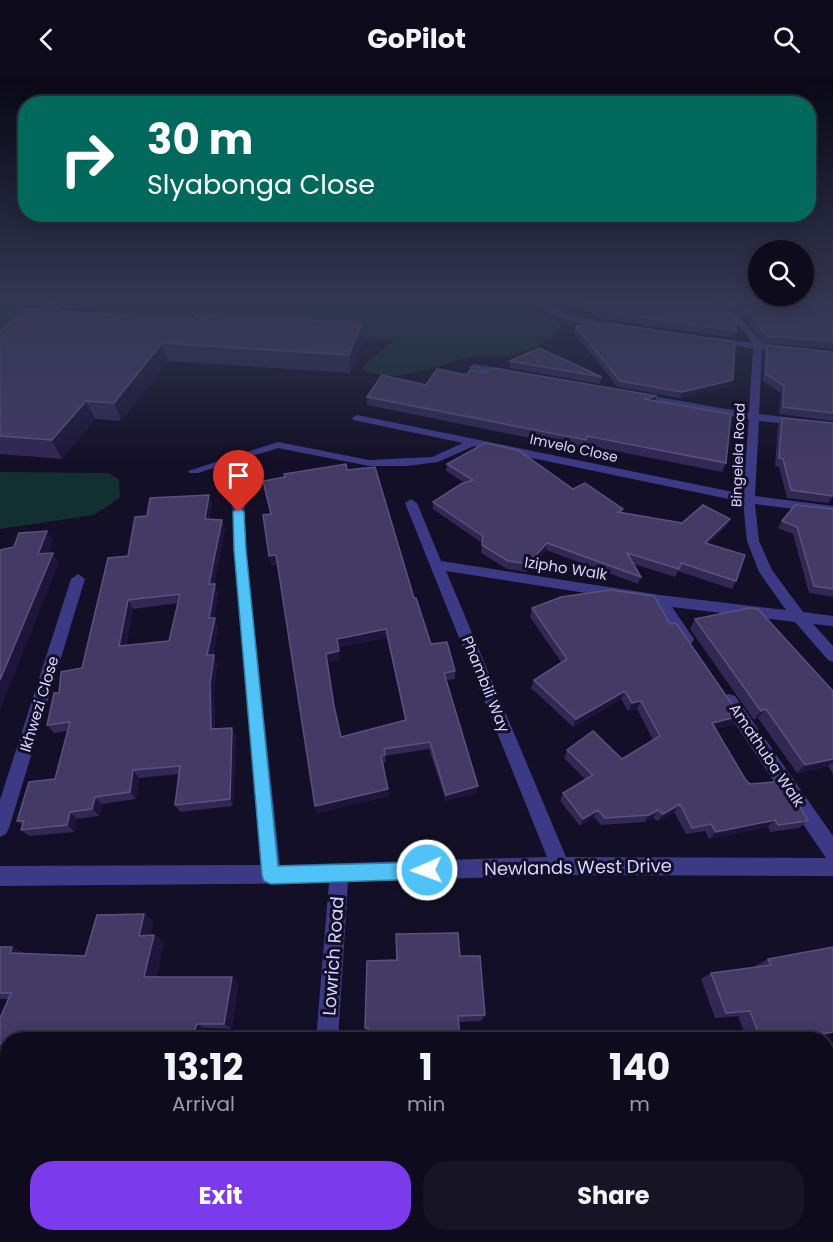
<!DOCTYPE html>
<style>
:root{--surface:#0e0b1c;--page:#171425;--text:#f1f3f6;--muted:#9b9ba3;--line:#2e2b3b;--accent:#7c3aed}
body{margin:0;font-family:Poppins,sans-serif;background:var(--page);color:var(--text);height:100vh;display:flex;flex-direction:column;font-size:22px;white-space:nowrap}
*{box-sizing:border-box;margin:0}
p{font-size:20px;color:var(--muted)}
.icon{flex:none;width:33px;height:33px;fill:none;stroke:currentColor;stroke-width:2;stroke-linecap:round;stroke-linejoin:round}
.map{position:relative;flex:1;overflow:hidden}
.drawer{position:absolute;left:0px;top:954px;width:834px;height:210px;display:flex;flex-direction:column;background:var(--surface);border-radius:24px 24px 0 0;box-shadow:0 3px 15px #0003,0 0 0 2px var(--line)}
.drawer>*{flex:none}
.top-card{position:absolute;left:18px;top:18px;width:798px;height:126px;border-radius:24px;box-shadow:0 3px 15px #0003,0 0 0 2px var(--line);background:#00695c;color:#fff;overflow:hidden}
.tools{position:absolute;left:748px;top:162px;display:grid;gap:12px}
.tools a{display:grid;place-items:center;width:66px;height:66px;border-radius:50%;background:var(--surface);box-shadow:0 3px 15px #0003,0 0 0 2px var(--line);font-size:30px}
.pin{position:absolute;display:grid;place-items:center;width:51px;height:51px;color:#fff;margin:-62px -26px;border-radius:50% 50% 50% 0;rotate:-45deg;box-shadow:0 0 6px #0007}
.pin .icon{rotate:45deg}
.me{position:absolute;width:66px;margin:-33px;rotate:268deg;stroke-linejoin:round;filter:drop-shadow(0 0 4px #0008)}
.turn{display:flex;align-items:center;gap:21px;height:126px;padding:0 30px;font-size:27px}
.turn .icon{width:78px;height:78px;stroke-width:2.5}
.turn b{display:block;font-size:42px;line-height:51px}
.eta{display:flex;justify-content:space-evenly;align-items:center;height:102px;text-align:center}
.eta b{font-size:36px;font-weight:700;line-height:42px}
.button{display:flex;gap:12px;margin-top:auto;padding:12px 30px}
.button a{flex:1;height:69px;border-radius:24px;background:var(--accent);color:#fff;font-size:24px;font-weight:700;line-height:69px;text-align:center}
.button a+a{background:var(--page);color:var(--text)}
header{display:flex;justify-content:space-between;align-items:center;height:78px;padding:0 30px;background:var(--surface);font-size:27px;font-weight:700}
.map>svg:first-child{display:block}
</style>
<header><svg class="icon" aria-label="back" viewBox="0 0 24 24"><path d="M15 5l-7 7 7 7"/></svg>GoPilot<svg class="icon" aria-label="search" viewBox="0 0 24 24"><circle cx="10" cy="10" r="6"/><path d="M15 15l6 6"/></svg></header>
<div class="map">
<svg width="833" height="1164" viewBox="0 0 833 1164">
<rect width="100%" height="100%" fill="#130f26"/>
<g fill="#12302f">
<path d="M0,221H20L26,233L0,261Z"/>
<path d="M80,221H527L538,234L561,246L562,250C552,263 533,271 518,276C504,280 490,276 476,278C441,285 397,308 362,292L367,284L394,262L95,240L90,230Z"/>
<path d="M0,394L108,395L119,401L120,420L94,437L0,451Z"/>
<path d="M827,1045H833V1164H562L557,1157L826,1156Z"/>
</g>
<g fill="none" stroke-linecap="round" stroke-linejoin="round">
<g fill="#0a1f44" fill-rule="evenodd">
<path d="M0,984L8,986V998L0,996Z"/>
<path d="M833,1120V1134L826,1136V1122Z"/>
<path d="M567,1156H610L616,1159L618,1164L574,1163L569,1161Z"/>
<path d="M642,1156H659L654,1164H638Z"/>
</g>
<g fill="#3d3a85" fill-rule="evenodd">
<path d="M45,221H53L67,241L66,243H60Z"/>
<path d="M534,221H543L569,237L626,249L622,252C591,247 556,246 534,221Z"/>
<path d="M691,221H702L733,236L772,221H784L738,239C751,248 757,263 769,270L762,272L759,336L833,345V351L759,343L755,418L833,428V436L755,426L759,463L772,492L803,534L833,538V548L813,546L833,568V584L828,582L795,544L672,529L694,561L692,565H682L656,526L446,493L566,779L826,780L723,628L721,623L723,618L729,616L735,618L833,758V798L560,797L348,804L338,962H316L329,805L0,808V788L261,787L234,472L232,415L238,411L244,415L246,472L280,787L547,779L405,425L411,421L417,425L441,483L660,517L786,532L759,494L747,463L743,424L474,368L438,384L407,388H369L278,370L198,395H190L188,393L278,364L369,382L432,379L463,365L353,342L352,340L357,337L743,416L749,341L636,321L631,318L636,315L749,335L753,271L713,263L717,260L752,265C739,239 712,237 691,221Z"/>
<path d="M474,286L509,292L514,295L509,298L471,291L469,289Z"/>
<path d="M78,496L85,501L9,750L6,756L0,759V722L71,501Z"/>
<path d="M301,1156H327L326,1164H300Z"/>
</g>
</g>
<g fill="#312854" fill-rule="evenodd">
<path d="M576,221H701L736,253L734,260L597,240Z"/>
<path d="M708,221H766L748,228L747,222H739L736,233L733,234Z"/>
<path d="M809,221H833V223Z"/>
<path d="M833,224V271L762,265L750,246L749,238L752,231Z"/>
<path d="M576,248L733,302L730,309L680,320L618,309L574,255Z"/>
<path d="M0,253L363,263L350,295L168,283L121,343L95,341L62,381L0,376Z"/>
<path d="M767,267L833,274V343L779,336L781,315L763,303L764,274Z"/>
<path d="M510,283L602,299L600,306L510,290Z"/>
<path d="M467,297L655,323L726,385L722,394L585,367L584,371L367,327V319L426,307Z"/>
<path d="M782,340L833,345V418L828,425L787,420L779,389L775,388L778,347Z"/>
<path d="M447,386L573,411L623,431L621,435L682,445L730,441L726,449L708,466L736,503L732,511L678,493L675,499L634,486L641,499L638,506L546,472L527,494L507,491L481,475L482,465L433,431V424L465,405L446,393Z"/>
<path d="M347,392L414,520L431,566L455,593V601L446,602L477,715L446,723L429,671L385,678L386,684L383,685L389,718L317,735L278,486L271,487L269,478L271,436ZM387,560L405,642L341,659L334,632L328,584L340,582L338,569Z"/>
<path d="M209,417L212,426L209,441L222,442L225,451L214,506L218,515L214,540L218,549L213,577L217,585L214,614L215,651L236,658L233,728L180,734L175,727L179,696L139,700L136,721L102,726L99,738L77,741L74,754L29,758L21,752L22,747L17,743L55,701L67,653L54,655L47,647L59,615L82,590L128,478L147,438ZM178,525L169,563L126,568L133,531Z"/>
<path d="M833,431V519L809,515L793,456L778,450L782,443Z"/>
<path d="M532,530L670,546L734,646L715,651L745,701L750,706L808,743L799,750L770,754L768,749L709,761L705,753L686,756L674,734L658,743L653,740L644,744L601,747L594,739L580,748L560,723L563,715L586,702L564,680L567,672L622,681L653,662L637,631L628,633L621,621L573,649L531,610L534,602L561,584L530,539Z"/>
<path d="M695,541L833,613V696L828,688L797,695L758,640L754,642L690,551Z"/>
<path d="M144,836L154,844L150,857H154L164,864L156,899L238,905L232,951L205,950L168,960L8,962V968L0,967V940L9,921H0V869H12L26,876L85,878Z"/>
<path d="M833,869V955L821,958L823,962H747L738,938L715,940L701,901L711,895L756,889L755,888L768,881Z"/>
<path d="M460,878L485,937L481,943L459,944L368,955L365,950Z"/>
</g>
<g fill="#1d163a">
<path d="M750,221H766L748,228Z"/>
<path d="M738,226L736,233L733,234L736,227Z"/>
<path d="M362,245L363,263L350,295L349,277Z"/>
<path d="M162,265L168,283L121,343L114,325Z"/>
<path d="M733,302L730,309L680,320L682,314Z"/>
<path d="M657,318L654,326L644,321Z"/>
<path d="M86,323L95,341L62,381L52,362Z"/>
<path d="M209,417L212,426L208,450L205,441Z"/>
<path d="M730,441L726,449L701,472L705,465Z"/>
<path d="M222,442L225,451L212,515L209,506Z"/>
<path d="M47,453L53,463L45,486L38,476Z"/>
<path d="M547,465L546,472L527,494L528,486Z"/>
<path d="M53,475L59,485L0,633V602Z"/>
<path d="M276,477L278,485L271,487L269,478Z"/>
<path d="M215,506L218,515L212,549L209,540Z"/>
<path d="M128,522L133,531L124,577L119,568Z"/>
<path d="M215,540L218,549L211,586L207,577Z"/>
<path d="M386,551L387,560L338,569L337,561Z"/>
<path d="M339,573L340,582L328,584L326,576Z"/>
<path d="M214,577L217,585L214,614L215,659L211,651L210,606Z"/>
<path d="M625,613L621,621L573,649L576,641Z"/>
<path d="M641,623L637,631L628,633L632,625Z"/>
<path d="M766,631L758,640L754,642L761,633Z"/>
<path d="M740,638L734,646L706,653L712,645Z"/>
<path d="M232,650L236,658L233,728L230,721Z"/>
<path d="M833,681V684L828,688L797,695L805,687Z"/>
<path d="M133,692L139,700L136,721L130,714Z"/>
<path d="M478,708L477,715L446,723V717Z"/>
<path d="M388,711L389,718L317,735L315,728Z"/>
<path d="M95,719L102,726L99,738L92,731Z"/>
<path d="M680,726L674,734L658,743L663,736Z"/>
<path d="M598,732L594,739L580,748L583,741Z"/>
<path d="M658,732L653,740L644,744L649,737Z"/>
<path d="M70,734L77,741L74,754L67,747Z"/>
<path d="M775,742L768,749L709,761L716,754Z"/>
<path d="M144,836L154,844L149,865L139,858Z"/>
<path d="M154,857L164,864L154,905L144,899Z"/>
<path d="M12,869L26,876L10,875Z"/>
<path d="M232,899L238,905L232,951L224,946Z"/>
<path d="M197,946L205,950L201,962H191Z"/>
<path d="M34,957L49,961L36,962L33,961Z"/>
<path d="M17,958L30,962H16Z"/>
<path d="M0,1025L8,1026V1040L0,1032Z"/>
<path d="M80,1156H99L106,1164H87Z"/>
</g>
<g fill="#433a66" stroke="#5a527e" stroke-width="1.5" fill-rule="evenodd">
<path d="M585,221H701L737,240L736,253L599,233Z"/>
<path d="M724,221H739L738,226L736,227Z"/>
<path d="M779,221L833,224V263L765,258L753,239L752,231Z"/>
<path d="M26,231L193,241L197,236L362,245L349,277L162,265L114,325L86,323L52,362L0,358V253Z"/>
<path d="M607,245L735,264L733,302L682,314L620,303L576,248Z"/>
<path d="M767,267L833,274V335L783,329L784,308L766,296Z"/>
<path d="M539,270L602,299L510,283Z"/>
<path d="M494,290L657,318L644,321L731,336L726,385L587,358L586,362L367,319L382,297L426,307L437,291L467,297L470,292L484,294Z"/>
<path d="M782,340L833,345V418L791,412L783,381L779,380Z"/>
<path d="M485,365L518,372L573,411L585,405L623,431L618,434L682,445L703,427L730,441L705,465L745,477L736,503L681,485L679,491L627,475L641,499L547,465L528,486L508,483L482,467L483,458L433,424L461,406L473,402L447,386Z"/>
<path d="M346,386L347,392L375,389L414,520H416L431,566L447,564L455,593L444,595L478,708L446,717L430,664L384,671L385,677L381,678L388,711L315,728L276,477L269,478L263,437L271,436L263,403L285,399L284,396ZM386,551L406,642L341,659L334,628L326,576L339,573L337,561Z"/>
<path d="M209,417L205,441L222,442L209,506H215L209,540H215L207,577H214L210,606L211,651L232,650L230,721L175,727L180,688L133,692L130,714L95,719L92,731L70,734L67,747L21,752L24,743H17L29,704L55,701L70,644L47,647L54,615H59L61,594L82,590L108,480L128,478L135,439L147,438L150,420ZM180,516L169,563L119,568L128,522Z"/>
<path d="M795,427L833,431V511L814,508L797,449L782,443Z"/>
<path d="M47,453L38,476L53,475L0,602V472L14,469L19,455Z"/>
<path d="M611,512L654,518L670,546L676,545L740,638L712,645L745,701L750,706L785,703L808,743L778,747L775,742L716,754L711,746L692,750L680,726L663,736L658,732L649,737L605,740L598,732L583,741L563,715L593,697L567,672L593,653L622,681L660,658L641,623L632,625L625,613L576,641L534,602L567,581L532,530L561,519Z"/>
<path d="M749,530L758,531L833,613V681L805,687L766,631L761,633L695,541Z"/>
<path d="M144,836L139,858L154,857L144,899H232L224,946H197L191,962H168L170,956L34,957L33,961L17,958L16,962H8V967L0,966V940L11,915H0V869H12L10,875L85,878L97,837Z"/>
<path d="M458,855L460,878H480L485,937L458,938L460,962H368V950H365L367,883L397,882L396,856Z"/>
<path d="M833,869V954L820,956L823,962H761L750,933L726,935L711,895L771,887L768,881Z"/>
<path d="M0,1032L8,1039V1156H80L87,1164H0Z"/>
</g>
<linearGradient id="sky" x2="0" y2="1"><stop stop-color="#0a0815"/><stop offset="0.58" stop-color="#333752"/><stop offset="1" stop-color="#333752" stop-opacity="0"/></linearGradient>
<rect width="833" height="384" fill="url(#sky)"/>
<path fill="#4fc3f7" stroke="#337fa1" stroke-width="1.5" d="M239,430L244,434L246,472L278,788L427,784L433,786L436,792L433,798L427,801L271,806L264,803L262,797L234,472L233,434Z"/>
<g text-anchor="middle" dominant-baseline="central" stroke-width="6" stroke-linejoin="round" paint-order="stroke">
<g font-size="14" fill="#d9d4ff" stroke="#130f26">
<text transform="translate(574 370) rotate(12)">Imvelo Close</text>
<text transform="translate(738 377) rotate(-88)">Bingelela Road</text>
</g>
<g font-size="15" fill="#d9d4ff" stroke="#130f26">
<text transform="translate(566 490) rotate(9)">Izipho Walk</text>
<text transform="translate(486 606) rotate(68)">Phambili Way</text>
<text transform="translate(39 626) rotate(-73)">Ikhwezi Close</text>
<text transform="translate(767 677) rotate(56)">Amathuba Walk</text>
</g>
<g font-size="18" fill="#d9d4ff" stroke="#130f26">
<text transform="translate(578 789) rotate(-1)">Newlands West Drive</text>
<text transform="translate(333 878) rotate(-86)">Lowrich Road</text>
</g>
</g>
</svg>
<div class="tools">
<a><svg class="icon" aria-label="search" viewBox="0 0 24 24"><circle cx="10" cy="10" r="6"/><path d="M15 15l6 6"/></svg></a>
</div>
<div class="pin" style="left:239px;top:434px;background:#d93025"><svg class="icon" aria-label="arrive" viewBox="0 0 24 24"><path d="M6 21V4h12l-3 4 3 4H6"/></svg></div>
<svg class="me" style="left:427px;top:792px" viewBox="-20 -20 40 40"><circle r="17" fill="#4fc3f7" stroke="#fff" stroke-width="3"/><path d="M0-11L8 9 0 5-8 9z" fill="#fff"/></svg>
<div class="top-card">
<div class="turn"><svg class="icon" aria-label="right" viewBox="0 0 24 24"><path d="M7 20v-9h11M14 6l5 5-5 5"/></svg><div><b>30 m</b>Slyabonga Close</div></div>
</div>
<section class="drawer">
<div class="eta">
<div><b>13:12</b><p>Arrival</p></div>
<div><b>1</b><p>min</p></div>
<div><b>140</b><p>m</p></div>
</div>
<div class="button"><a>Exit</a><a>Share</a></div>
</section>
</div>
